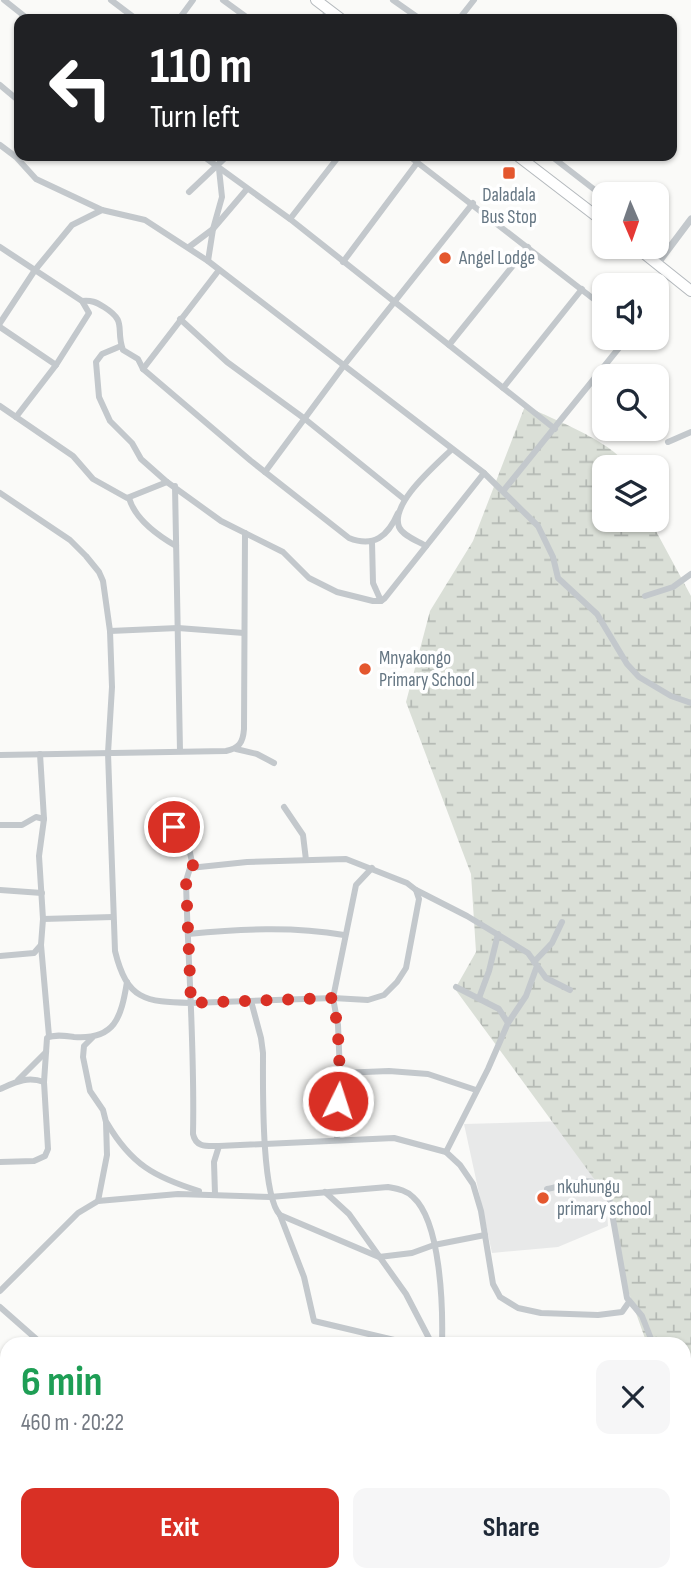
<!DOCTYPE html>
<meta charset="utf-8">
<style>
:root{--surface:#fff;--page:#f6f6f7;--text:#1f2937;--muted:#747a83;--accent:#d93025}
body{margin:0;font-family:"Sofia Sans Condensed",sans-serif;background:var(--page);color:var(--text);height:100vh;display:flex;flex-direction:column;font-size:26px;white-space:nowrap}
*{box-sizing:border-box;margin:0}
p{font-size:23px;color:var(--muted)}
.icon{flex:none;width:38px;height:38px;fill:none;stroke:currentColor;stroke-width:2;stroke-linecap:round;stroke-linejoin:round}
.map{position:relative;flex:1;overflow:hidden}
.sheet{position:absolute;left:0px;top:1337px;width:691px;height:245px;display:flex;flex-direction:column;background:var(--surface);border-radius:21px 21px 0 0;box-shadow:0 2px 5px #0004}
.sheet>*{flex:none}
.guide{position:absolute;left:14px;top:14px;width:663px;height:147px;border-radius:14px;box-shadow:0 2px 5px #0004;background:#202124;color:#fff;overflow:hidden}
.needle{width:46px;rotate:178deg}
.buttons{position:absolute;left:592px;top:182px;display:grid;gap:14px}
.buttons a{display:grid;place-items:center;width:77px;height:77px;border-radius:14px;background:var(--surface);box-shadow:0 2px 5px #0004;font-size:35px}
.pin{position:absolute;display:grid;place-items:center;width:60px;height:60px;color:#fff;margin:-30px;border:4px solid #fff;border-radius:50%;box-shadow:0 2px 7px #0007}
.me{position:absolute;width:77px;margin:-38px;rotate:4deg;stroke-linejoin:round;filter:drop-shadow(0 0 5px #0008)}
.turn{display:flex;align-items:center;gap:24px;height:147px;padding:0 21px;font-size:32px}
.turn .icon{width:91px;height:91px;stroke-width:2.5}
.turn b{display:block;font-size:49px;line-height:60px}
.round{display:grid;place-items:center;flex:none;width:74px;height:74px;border-radius:14px;background:var(--page)}
.summary{display:flex;align-items:center;justify-content:space-between;height:119px;padding:0 21px}
h1{font-size:42px;font-weight:700;line-height:52px;color:#1e9e55}
.action{display:flex;gap:14px;margin-top:auto;padding:14px 21px}
.action a{flex:1;height:80px;border-radius:14px;background:var(--accent);color:#fff;font-size:28px;font-weight:700;line-height:80px;text-align:center}
.action a+a{background:var(--page);color:var(--text)}
.map>svg:first-child{display:block}
</style>
<div class="map">
<svg width="691" height="1582" viewBox="0 0 691 1582">
<defs>
<pattern id="wetland-marsh" width="20" height="14" patternUnits="userSpaceOnUse" patternTransform="scale(1.75)"><rect width="20" height="14" fill="#dadfd7"/><path d="M1 5h8M5 5V1M11 12h8M15 12V8" fill="none" stroke="#b4b9b4"/></pattern>
</defs>
<rect width="100%" height="100%" fill="#fafaf8"/>
<path fill="#e8e9e9" d="M601,1120L608,1226L558,1247L492,1253L464,1124Z"/>
<path fill="url(#wetland-marsh)" d="M525,406C549,417 618,444 627,467H604V520H650L691,596V1364L684,1361V1344H647L621,1271L611,1202L455,989L476,952L471,874L406,702L430,611L473,541Z"/>
<g fill="none" stroke-linecap="round" stroke-linejoin="round">
<g stroke="#b4b9bd" stroke-width="12">
<g id="trunk">
<path d="M316,0L341,19"/>
<path d="M518,156L604,222"/>
<path d="M636,247L691,291"/>
</g>
</g>
<g stroke="#c3c8cc" stroke-width="6">
<path d="M4,0L28,19"/>
<path d="M111,0L136,19"/>
<path d="M223,0L249,19"/>
<path d="M393,0L420,19"/>
<path d="M179,19L193,0"/>
<path d="M321,19L330,11"/>
<path d="M459,19L474,0"/>
<path d="M0,85L19,101"/>
<path d="M0,145L16,157L36,179L102,210"/>
<path d="M203,156L290,219L555,429"/>
<path d="M409,156L604,307"/>
<path d="M551,156L604,197"/>
<path d="M189,192L227,156"/>
<path d="M290,219L339,156"/>
<path d="M656,238L669,248"/>
<path d="M0,247L82,301L89,313L56,365L16,417"/>
<path d="M189,247L213,229L247,189"/>
<path d="M208,261L213,229L222,197L219,169"/>
<path d="M343,262L417,163"/>
<path d="M82,301C91,300 96,302 104,307C128,322 115,328 123,350L138,359L143,369L251,461L349,538C374,548 388,536 398,513"/>
<path d="M180,319L227,362L305,419L404,499"/>
<path d="M0,323L35,270L72,225L102,210L145,220L208,261L484,473L538,526L553,557L558,578L597,614L627,664L639,677L671,696L691,703"/>
<path d="M0,327L56,365"/>
<path d="M449,345L528,247"/>
<path d="M121,346L102,354L96,362L99,397L110,421L132,443L141,459L167,482L221,521L283,552L309,578L337,592L373,601H381L385,598L484,473"/>
<path d="M143,369L219,270"/>
<path d="M503,388L582,289"/>
<path d="M0,406L73,456L93,479L127,498L167,482"/>
<path d="M668,442L691,432"/>
<path d="M265,472L345,364L473,203"/>
<path d="M175,486L180,751"/>
<path d="M504,490L627,338"/>
<path d="M0,493L70,540L86,556L99,572L103,581L110,631L112,687L108,753L115,951C127,1000 145,1002 191,1003L333,998L368,1000L384,995L397,982L406,968L419,899L416,890L407,883L346,859L247,862L190,868L186,881C188,965 195,1050 193,1134C196,1148 207,1146 219,1146L394,1138L446,1152L460,1165L473,1184L481,1211L493,1284L500,1297L518,1308L541,1313L598,1315L622,1312L629,1302"/>
<path d="M129,498C135,519 157,535 176,546"/>
<path d="M372,542L373,583L381,601"/>
<path d="M426,546C418,541 403,536 399,527C390,503 436,465 452,449"/>
<path d="M645,596L673,587L691,574"/>
<path d="M110,631L178,628L244,633"/>
<path d="M236,749L257,754L274,763"/>
<path d="M0,755L226,751C239,748 243,743 244,729L245,533"/>
<path d="M284,807L303,835L306,860"/>
<path d="M166,808L174,827L189,848L193,867"/>
<path d="M0,825H22L36,817L44,819"/>
<path d="M0,890L42,893"/>
<path d="M416,890L467,916L528,953L546,978L570,990"/>
<path d="M43,919L113,917"/>
<path d="M188,934C240,929 292,926 344,935"/>
<path d="M41,945L49,1036"/>
<path d="M0,956L34,953L41,945L43,919L39,856L44,819L40,754"/>
<path d="M534,962L552,943L562,922"/>
<path d="M479,998L489,971L498,934"/>
<path d="M251,1001L261,1038L263,1053C263,1085 261,1195 280,1215L379,1257L412,1253L434,1245L485,1235"/>
<path d="M508,1023L526,996L537,966"/>
<path d="M92,1038L84,1046L83,1057L90,1091L103,1110L106,1122L107,1155L98,1201"/>
<path d="M340,1073L389,1071L428,1074L476,1090"/>
<path d="M18,1080L46,1052"/>
<path d="M0,1089C16,1082 27,1076 44,1082"/>
<path d="M107,1123C131,1164 154,1177 199,1191"/>
<path d="M337,1140L340,1073L338,1025L333,998L356,885L372,868"/>
<path d="M446,1152L488,1069L508,1023L499,1009L456,987"/>
<path d="M0,1162L34,1161L45,1156L48,1149L44,1082L47,1038C55,1034 65,1036 74,1037C115,1040 121,1018 127,982"/>
<path d="M547,1189C570,1184 604,1169 610,1202L627,1298L642,1316L653,1344"/>
<path d="M325,1192L349,1214L406,1294L432,1344"/>
<path d="M215,1194L214,1162L219,1146"/>
<path d="M280,1215L304,1277L314,1321L411,1344"/>
<path d="M0,1291L78,1213L98,1201L178,1194L270,1197L388,1187C398,1189 406,1190 413,1197C441,1222 443,1308 442,1344"/>
<path d="M0,1307L42,1344"/>
<path d="M684,1361L691,1360"/>
<path d="M0,1435H7"/>
<path d="M684,1457L688,1464"/>
<path d="M684,1532L691,1528"/>
<path d="M351,1575L381,1582"/>
<path d="M440,1575L441,1582"/>
<path d="M497,1575V1582"/>
<path d="M604,1575L607,1582"/>
<path d="M679,1575L681,1582"/>
<path d="M156,1582L172,1575"/>
<path d="M222,1582L223,1575"/>
<path d="M582,1582L598,1575"/>
</g>
<path stroke="#c3c8cc" stroke-width="7" d="M658,263L691,219"/>
<use href="#trunk" stroke="#fff" stroke-width="10"/>
</g>
<g fill="none" stroke-linecap="round" stroke-linejoin="round">
<path stroke="#d93025" stroke-width="12" stroke-dasharray="0 21.6" d="M174,827C182,841 192,849 193,867L188,871L186,881L191,1003L333,998C339,1032 341,1066 338,1101"/>
</g>
<g fill="#e4572e" stroke="#fff" stroke-width="2.5">
<rect x="502" y="166" width="14" height="14" rx="3.5"/>
<circle cx="445" cy="258" r="7"/>
<circle cx="365" cy="669" r="7"/>
<circle cx="543" cy="1198" r="7"/>
</g>
<g text-anchor="middle" dominant-baseline="central" stroke-width="7" stroke-linejoin="round" paint-order="stroke">
<g font-size="19" fill="#657683" stroke="#fff" text-anchor="start">
<text x="509" y="195" text-anchor="middle">Daladala<tspan x="509" dy="22">Bus Stop</tspan></text>
<text x="459" y="258">Angel Lodge</text>
<text x="379" y="658">Mnyakongo<tspan x="379" dy="22">Primary School</tspan></text>
<text x="557" y="1187">nkuhungu<tspan x="557" dy="22">primary school</tspan></text>
</g>
</g>
</svg>
<div class="buttons">
<a><svg class="needle" viewBox="-14 -14 28 28"><path d="M0-13l5 13h-10z" fill="#e53935"/><path d="M0 13l5-13h-10z" fill="#747a83"/></svg></a>
<a><svg class="icon" aria-label="sound" viewBox="0 0 24 24"><path d="M4 9h4l5-4v14l-5-4H4zM17 9q2 3 0 6"/></svg></a>
<a><svg class="icon" aria-label="search" viewBox="0 0 24 24"><circle cx="10" cy="10" r="6"/><path d="M15 15l6 6"/></svg></a>
<a><svg class="icon" aria-label="layers" viewBox="0 0 24 24"><path d="M12 4l9 5-9 5-9-5zM3 14l9 5 9-5"/></svg></a>
</div>
<div class="pin" style="left:174px;top:827px;background:#d93025"><svg class="icon" aria-label="arrive" viewBox="0 0 24 24"><path d="M6 21V4h12l-3 4 3 4H6"/></svg></div>
<svg class="me" style="left:338px;top:1101px" viewBox="-20 -20 40 40"><circle r="17" fill="#d93025" stroke="#fff" stroke-width="3"/><path d="M0-11L8 9 0 5-8 9z" fill="#fff"/></svg>
<div class="guide">
<div class="turn"><svg class="icon" aria-label="left" viewBox="0 0 24 24"><path d="M17 20v-9H6M10 6l-5 5 5 5"/></svg><div><b>110 m</b>Turn left</div></div>
</div>
<section class="sheet">
<div class="summary"><div><h1>6 min</h1><p>460 m · 20:22</p></div><a class="round"><svg class="icon" aria-label="close" viewBox="0 0 24 24"><path d="M6 6l12 12M18 6L6 18"/></svg></a></div>
<div class="action"><a>Exit</a><a>Share</a></div>
</section>
</div>
